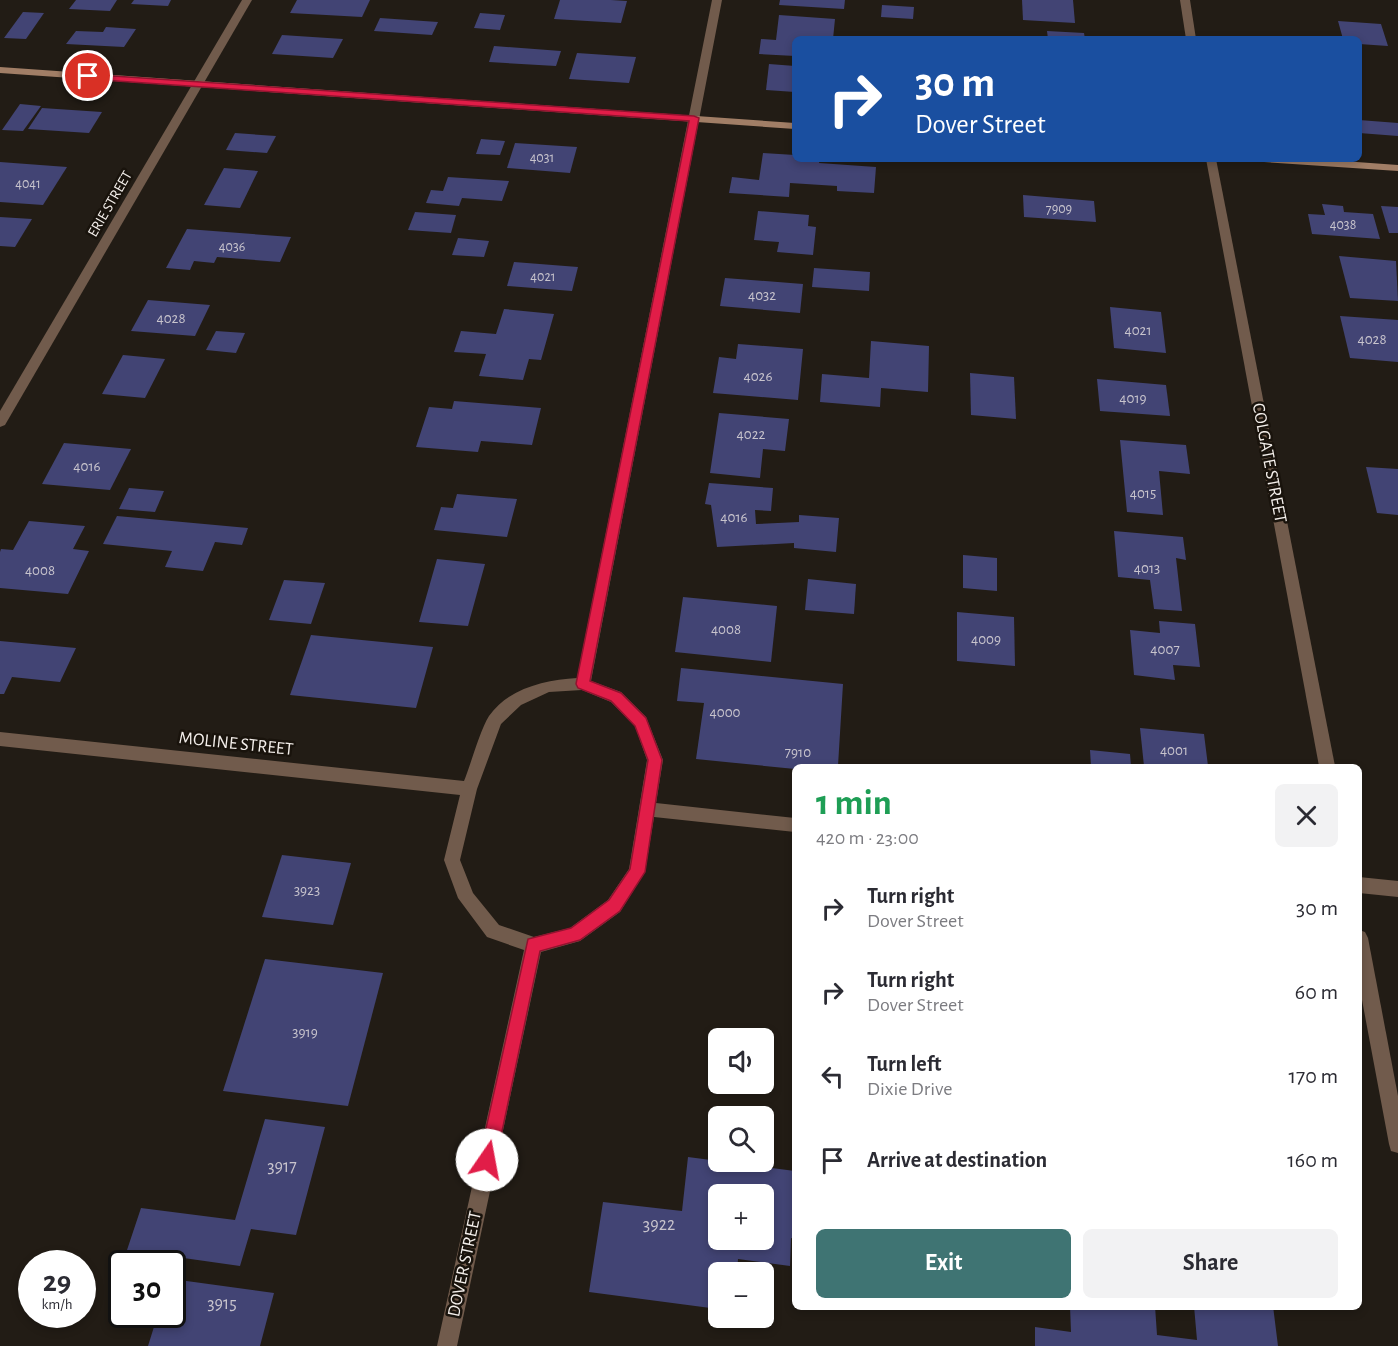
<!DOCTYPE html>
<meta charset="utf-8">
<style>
:root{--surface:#fff;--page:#f2f2f3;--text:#2b2b33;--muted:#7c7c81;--accent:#3f7473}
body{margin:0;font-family:"Alegreya Sans",sans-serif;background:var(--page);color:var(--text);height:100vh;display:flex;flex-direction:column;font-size:22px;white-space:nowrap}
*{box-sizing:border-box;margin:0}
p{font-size:20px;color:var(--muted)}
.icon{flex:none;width:33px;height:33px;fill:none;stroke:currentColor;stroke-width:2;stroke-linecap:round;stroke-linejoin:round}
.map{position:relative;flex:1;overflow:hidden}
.drawer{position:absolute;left:792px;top:764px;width:570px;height:546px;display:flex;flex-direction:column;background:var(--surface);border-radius:9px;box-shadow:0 3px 9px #0003}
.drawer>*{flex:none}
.banner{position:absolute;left:792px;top:36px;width:570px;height:126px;border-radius:9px;box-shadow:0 3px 9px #0003;background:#1a4fa0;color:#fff;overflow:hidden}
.buttons{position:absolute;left:708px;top:1028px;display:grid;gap:12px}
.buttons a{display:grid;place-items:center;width:66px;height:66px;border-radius:9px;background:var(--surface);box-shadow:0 3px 9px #0003;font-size:30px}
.speed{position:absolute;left:18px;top:1250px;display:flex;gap:12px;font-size:30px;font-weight:700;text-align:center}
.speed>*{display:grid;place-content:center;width:78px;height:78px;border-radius:50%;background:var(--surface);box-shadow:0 3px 9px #0003;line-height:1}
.speed small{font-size:15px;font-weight:400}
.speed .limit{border:3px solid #111;border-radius:9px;background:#fff;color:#111}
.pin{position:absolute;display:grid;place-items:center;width:51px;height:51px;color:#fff;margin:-26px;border:3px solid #fff;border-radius:50%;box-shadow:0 2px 6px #0007}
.me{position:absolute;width:66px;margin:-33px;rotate:12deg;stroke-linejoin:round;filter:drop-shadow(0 0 4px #0008)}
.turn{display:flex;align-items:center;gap:21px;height:126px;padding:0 24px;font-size:27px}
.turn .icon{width:78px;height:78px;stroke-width:2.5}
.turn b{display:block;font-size:42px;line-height:51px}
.round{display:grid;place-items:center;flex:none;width:63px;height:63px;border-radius:9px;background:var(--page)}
.summary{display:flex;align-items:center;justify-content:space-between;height:102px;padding:0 24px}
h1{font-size:36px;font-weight:700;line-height:45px;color:#1e9e55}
.cta{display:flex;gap:12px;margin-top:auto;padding:12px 24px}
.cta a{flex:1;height:69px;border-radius:9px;background:var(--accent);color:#fff;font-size:24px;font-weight:700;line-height:69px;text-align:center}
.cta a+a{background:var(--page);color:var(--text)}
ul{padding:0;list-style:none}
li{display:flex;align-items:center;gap:18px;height:84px;padding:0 24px}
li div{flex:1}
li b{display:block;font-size:22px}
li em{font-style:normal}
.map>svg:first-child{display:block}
</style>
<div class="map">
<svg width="1398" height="1346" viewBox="0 0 1398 1346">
<rect width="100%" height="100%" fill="#221c15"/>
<g fill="#424474" fill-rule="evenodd">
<path d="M76,0H117L110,11L69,9Z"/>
<path d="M134,0H171L168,6L131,4Z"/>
<path d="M297,0H370L362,17L290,13Z"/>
<path d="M560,0H611L627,1L621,23L554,19Z"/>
<path d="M780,0H845L844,9L779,5Z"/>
<path d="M1022,0H1073L1075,23L1023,20Z"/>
<path d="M882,5L914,7L913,19L881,17Z"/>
<path d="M23,12L44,13L26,39L4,38Z"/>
<path d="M480,13L505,15L500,30L474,28Z"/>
<path d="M779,15L835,19L833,39H795V56L759,54L761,39L776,40Z"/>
<path d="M380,18L438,22L432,35L374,31Z"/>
<path d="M1338,21L1381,24L1388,46L1359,44V39H1343Z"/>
<path d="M106,27L136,29L124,47L66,44L76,31L103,32Z"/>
<path d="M1047,31L1084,33L1085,39H1048Z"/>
<path d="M282,35L343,39L333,58L272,54Z"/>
<path d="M494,46L561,51L556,66L489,62Z"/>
<path d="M577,53L636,57L629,83L569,79Z"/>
<path d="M769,64L795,66V92L766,90Z"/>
<path d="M20,104L41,106L23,131L2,130Z"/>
<path d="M42,108L102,112L89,133L28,129Z"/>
<path d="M1359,120L1398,123V136L1359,133Z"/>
<path d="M235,133L276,136L267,153L226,150Z"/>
<path d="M481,139L505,141L500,155L476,154Z"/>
<path d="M515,143L577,147L570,173L507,168Z"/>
<path d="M763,153L795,155V159H820L819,163L876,167L874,193L837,191V186L790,183L789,197L729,193L732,177L759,180Z"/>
<path d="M0,162L67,167L43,205L0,202Z"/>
<path d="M224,168L258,171L240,208L204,205Z"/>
<path d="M448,177L509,181L502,201L462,198L459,206L426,203L431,190L443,191Z"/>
<path d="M1023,195L1094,201L1096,222L1024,217Z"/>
<path d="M1322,204L1343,206L1344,212L1373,214L1380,239L1312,234L1308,214L1325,215Z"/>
<path d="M1381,206L1398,207V233H1389Z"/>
<path d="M758,211L809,215L808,226L816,227L813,255L777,252L779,242L754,240Z"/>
<path d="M415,212L456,215L451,233L408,230Z"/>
<path d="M0,217L32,219L15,247L0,246Z"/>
<path d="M187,229L291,237L280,262L217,257L214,263L194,261L190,270L166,268Z"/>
<path d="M458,238L489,241L484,257L452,255Z"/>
<path d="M1339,256L1396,261L1398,301L1350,298Z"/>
<path d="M514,262L578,267L572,291L507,286Z"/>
<path d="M814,268L870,272L869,291L812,287Z"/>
<path d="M725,278L803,284L800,313L720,306Z"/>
<path d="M148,300L210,305L195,336L131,331Z"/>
<path d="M1110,307L1161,312L1166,353L1114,348Z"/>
<path d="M504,309L554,314L541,360L529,359L523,380L479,376L486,354L454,352L461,331L496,334Z"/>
<path d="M1340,316L1398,320V362L1350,358Z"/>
<path d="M216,331L245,333L236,353L206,350Z"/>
<path d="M871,341L929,346L928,392L881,388L880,407L820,402L822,374L869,378Z"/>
<path d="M738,344L803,349L798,400L713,393L719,357L736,359Z"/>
<path d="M123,355L165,359L145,398L102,394Z"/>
<path d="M970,373L1014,377L1016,419L971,415Z"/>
<path d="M1097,379L1166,385L1170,416L1100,411Z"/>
<path d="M454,401L541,408L532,445L481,441L478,452L416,447L429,407L452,409Z"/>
<path d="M719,413L789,419L785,451L763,449L760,478L710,473Z"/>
<path d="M1120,440L1186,445L1190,474L1159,471L1163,515L1127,512Z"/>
<path d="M64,443L131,449L110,490L42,484Z"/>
<path d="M1366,467L1398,469V515L1377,513Z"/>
<path d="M709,483L773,488L771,511L755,510L756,524L799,522V515L839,518L836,552L794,548V543L717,547L711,505L705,504Z"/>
<path d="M129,488L164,491L155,512L119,509Z"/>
<path d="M457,494L517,499L507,537L434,530L441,507L453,508Z"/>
<path d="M117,516L248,528L242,545L215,542L203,571L165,567L172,551L103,544Z"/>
<path d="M29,521L85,526L73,549L89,551L68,594L0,588V552L1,549L13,550Z"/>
<path d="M1114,531L1183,537L1186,560L1176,558L1182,611L1154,609L1150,580L1118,577Z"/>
<path d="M963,555L997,558V591L963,588Z"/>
<path d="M437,559L485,564L468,626L419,622Z"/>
<path d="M808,579L856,584L854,614L805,610Z"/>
<path d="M284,580L325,583L311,624L269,620Z"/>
<path d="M683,597L777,606L771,662L675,652Z"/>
<path d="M957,612L1014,617L1015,666L957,661Z"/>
<path d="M1159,621L1195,624L1200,667L1173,665L1175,680L1134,675L1130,630L1160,633Z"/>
<path d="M311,635L433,647L416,708L290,695Z"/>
<path d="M0,641L76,648L60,682L12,677L4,694H0Z"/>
<path d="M681,668L843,684L838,766H795V769L696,759L704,703L677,701Z"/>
<path d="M1140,728L1204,734L1208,766H1144Z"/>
<path d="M1090,750L1130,754L1131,766H1091Z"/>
<path d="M282,855L351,863L333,925L262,917Z"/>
<path d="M265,959L383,973L348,1106L223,1091Z"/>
<path d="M265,1119L325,1127L296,1235L251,1229L240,1266L127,1250L141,1208L235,1220Z"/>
<path d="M688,1157L795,1171V1239L791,1238L790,1266L738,1259L737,1272H718V1309L589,1292L603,1202L682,1211ZM718,1194H764V1239H718Z"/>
<path d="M172,1279L274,1293L260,1346H148L158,1314H172Z"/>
<path d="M1070,1306H1155L1157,1335L1197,1340L1194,1306H1273L1278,1346H1035V1327L1071,1332Z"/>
</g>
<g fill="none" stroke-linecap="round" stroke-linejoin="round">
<g fill="#715b4c" fill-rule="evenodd">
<path d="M242,0H252L5,425L0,427V411Z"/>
<path d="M712,0H722L591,681L621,692L646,717L663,760L656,803L795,818V832L654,817L645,872L620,912L580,941L541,952L457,1346H437L524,950L487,937L458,898L444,860L460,795L0,746V732L464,781C471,764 480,730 489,716C509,688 545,680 577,678ZM582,690L611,702L635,726L647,760L629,869L608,900L570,928L534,937L499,925L473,893L460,860L477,789L501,724L521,705L549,692Z"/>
<path d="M1180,0H1190L1196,39H1186Z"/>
<path d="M1206,159H1216L1335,766H1319Z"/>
<path d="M1359,877L1398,881V897L1359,893Z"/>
<path d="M1359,930L1365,932L1368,938L1398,1096V1153L1391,1151L1389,1144L1359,984Z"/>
</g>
<g fill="#a17e66" fill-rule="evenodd">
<path d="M0,67L795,123V129L0,73Z"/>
<path d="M1259,159H1315L1398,165V171L1264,162Z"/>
</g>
</g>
<path fill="#e11d48" stroke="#92132f" stroke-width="1.5" d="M84,74L694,116L699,118L590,681L621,693L646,718L662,760L645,872L620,911L580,940L540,951L496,1160L493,1166L487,1168L481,1166L479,1160L528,939L571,928L609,900L630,869L648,760L635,726L611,701L578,688L576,684L689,121L88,79L84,78Z"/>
<g text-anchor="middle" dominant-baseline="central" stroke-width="5" stroke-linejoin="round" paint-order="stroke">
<g font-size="14" fill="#c8c4cd">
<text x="542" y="158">4031</text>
<text x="28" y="184">4041</text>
<text x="1059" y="209">7909</text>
<text x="1343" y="225">4038</text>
<text x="232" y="247">4036</text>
<text x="543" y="277">4021</text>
</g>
<g font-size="15" fill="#f4efeb" stroke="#19130c">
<text transform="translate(110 204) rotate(-60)">ERIE STREET</text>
</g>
<g font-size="15" fill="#c8c4cd">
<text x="762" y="295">4032</text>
<text x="171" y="318">4028</text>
<text x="1138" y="330">4021</text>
<text x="1372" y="339">4028</text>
<text x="758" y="376">4026</text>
<text x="1133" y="398">4019</text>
<text x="751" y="434">4022</text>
<text x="87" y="466">4016</text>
<text x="1143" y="493">4015</text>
<text x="734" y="517">4016</text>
<text x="1147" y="568">4013</text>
<text x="40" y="570">4008</text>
<text x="726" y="629">4008</text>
<text x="986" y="639">4009</text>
<text x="1165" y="649">4007</text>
<text x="725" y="712">4000</text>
<text x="1174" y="750">4001</text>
<text x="798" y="752">7910</text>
<text x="307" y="890">3923</text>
<text x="305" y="1032">3919</text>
</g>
<g font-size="18" fill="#f4efeb" stroke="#19130c">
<text transform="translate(1269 463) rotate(79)">COLGATE STREET</text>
<text transform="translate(236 744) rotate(6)">MOLINE STREET</text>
<text transform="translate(465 1264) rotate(-78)">DOVER STREET</text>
</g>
<g font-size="18" fill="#c8c4cd">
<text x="282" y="1167">3917</text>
<text x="659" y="1225">3922</text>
<text x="222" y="1304">3915</text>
</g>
</g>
</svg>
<div class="buttons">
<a><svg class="icon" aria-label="sound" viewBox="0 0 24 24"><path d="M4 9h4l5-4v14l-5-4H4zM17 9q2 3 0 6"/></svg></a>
<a><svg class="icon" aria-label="search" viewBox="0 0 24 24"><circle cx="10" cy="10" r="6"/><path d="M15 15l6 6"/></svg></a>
<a>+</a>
<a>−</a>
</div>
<div class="speed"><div>29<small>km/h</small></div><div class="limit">30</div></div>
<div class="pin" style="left:88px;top:76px;background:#d93025"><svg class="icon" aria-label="arrive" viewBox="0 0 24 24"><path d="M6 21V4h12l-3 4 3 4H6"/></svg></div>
<svg class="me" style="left:487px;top:1160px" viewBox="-20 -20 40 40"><circle r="19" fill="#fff"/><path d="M0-13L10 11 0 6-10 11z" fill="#e11d48"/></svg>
<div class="banner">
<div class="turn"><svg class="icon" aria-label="right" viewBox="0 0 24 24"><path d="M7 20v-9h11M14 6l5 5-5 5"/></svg><div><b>30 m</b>Dover Street</div></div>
</div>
<section class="drawer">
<div class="summary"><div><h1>1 min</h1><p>420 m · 23:00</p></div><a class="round"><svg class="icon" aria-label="close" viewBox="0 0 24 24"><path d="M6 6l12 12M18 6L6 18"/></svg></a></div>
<ul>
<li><svg class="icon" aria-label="right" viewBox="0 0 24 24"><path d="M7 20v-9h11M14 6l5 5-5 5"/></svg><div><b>Turn right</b><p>Dover Street</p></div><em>30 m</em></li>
<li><svg class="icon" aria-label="right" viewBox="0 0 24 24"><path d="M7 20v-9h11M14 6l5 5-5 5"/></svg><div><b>Turn right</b><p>Dover Street</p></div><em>60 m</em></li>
<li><svg class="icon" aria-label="left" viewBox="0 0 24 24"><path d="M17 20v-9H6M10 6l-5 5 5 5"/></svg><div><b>Turn left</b><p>Dixie Drive</p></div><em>170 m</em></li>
<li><svg class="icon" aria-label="arrive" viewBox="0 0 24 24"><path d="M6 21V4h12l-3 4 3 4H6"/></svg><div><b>Arrive at destination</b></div><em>160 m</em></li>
</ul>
<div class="cta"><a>Exit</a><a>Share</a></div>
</section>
</div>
